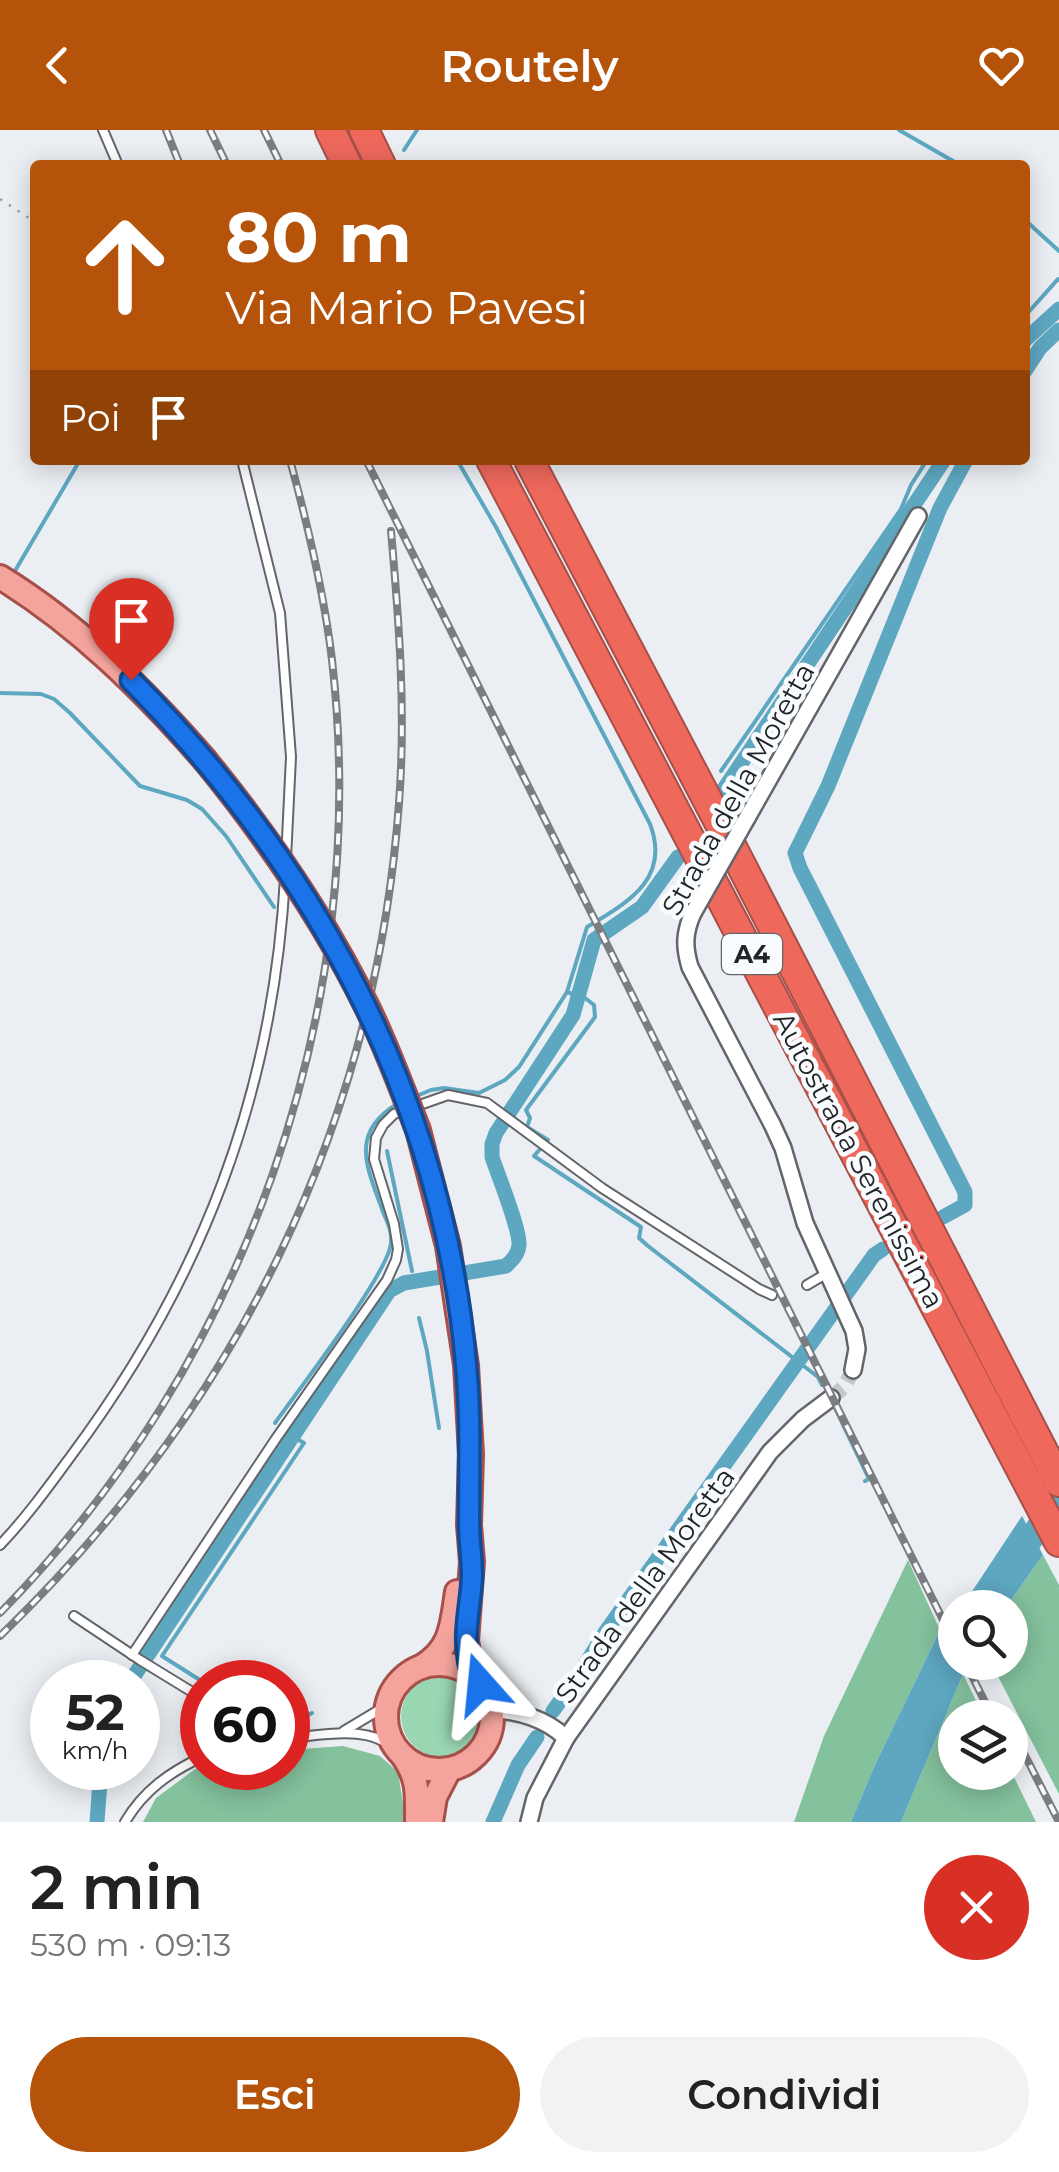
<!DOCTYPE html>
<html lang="it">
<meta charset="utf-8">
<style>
:root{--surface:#fff;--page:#f2f2f2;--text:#222;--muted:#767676;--accent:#b45309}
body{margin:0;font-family:Montserrat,sans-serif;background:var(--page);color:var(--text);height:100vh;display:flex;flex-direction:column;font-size:38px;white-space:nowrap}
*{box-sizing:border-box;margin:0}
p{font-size:32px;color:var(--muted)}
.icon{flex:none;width:55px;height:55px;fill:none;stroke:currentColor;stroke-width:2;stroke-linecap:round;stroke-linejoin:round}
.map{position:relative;height:1692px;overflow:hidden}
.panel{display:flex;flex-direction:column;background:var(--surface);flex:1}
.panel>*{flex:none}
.top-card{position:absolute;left:30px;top:30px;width:1000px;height:305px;border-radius:10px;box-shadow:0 5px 25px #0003;background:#b45309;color:#fff;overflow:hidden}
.fabs{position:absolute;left:938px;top:1460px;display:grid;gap:20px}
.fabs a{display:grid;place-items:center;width:90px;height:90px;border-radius:50%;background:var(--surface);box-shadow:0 5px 25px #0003;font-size:50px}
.speed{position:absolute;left:30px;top:1530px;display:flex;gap:20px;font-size:50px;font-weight:700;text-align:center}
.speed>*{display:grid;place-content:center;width:130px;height:130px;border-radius:50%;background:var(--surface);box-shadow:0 5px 25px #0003;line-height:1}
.speed small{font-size:25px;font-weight:400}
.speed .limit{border:15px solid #d22;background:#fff;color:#111}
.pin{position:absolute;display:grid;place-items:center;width:85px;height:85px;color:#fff;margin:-102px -42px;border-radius:50% 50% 50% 0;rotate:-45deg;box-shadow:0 0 10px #0007}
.pin .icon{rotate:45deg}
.me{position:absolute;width:110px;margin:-55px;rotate:342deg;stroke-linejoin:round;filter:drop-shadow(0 0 8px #0008)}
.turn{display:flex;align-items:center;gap:35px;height:210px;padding:0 30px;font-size:45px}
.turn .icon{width:130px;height:130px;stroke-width:2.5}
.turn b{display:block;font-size:70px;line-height:85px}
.then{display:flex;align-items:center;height:95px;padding:0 30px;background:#0003;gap:20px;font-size:38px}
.round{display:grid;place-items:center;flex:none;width:105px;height:105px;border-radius:52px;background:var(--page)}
.overview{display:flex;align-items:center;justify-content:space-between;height:170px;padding:0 30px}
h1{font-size:60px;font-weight:600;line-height:75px}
.action{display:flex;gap:20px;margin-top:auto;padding:20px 30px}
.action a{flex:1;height:115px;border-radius:60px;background:var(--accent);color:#fff;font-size:40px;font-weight:600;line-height:115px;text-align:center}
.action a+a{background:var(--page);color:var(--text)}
header{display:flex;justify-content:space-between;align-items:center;height:130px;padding:0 30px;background:var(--accent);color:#fff;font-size:45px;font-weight:600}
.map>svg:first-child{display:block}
</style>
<header><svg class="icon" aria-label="back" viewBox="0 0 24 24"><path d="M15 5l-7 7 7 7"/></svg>Routely<svg class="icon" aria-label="heart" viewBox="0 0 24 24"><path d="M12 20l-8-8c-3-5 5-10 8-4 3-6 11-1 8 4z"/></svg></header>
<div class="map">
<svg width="1059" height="1692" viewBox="0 0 1059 1692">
<rect width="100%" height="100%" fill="#ebeff3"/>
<circle fill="#99d6b2" cx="442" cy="1586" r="41"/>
<g fill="#84c19d">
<path d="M1043,1425L1059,1455V1664L991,1533L1010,1532V1478L1006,1477Z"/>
<path d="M908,1430L940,1500L874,1637L851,1692H794L824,1606Z"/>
<path d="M963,1544L984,1587L955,1588V1642H1010V1639L1036,1692H901Z"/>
<path d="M343,1616L380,1626L398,1642L406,1692H143L156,1668L202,1634V1638H288V1620Z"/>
</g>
<g fill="#5da7c0">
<path d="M1022,1386L1043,1425L1006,1477H964L963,1475Z"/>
<path d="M940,1500L963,1544L901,1692H851L874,1637Z"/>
</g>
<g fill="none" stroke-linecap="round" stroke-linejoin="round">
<g stroke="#5da7c0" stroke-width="4">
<path d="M899,0L960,35"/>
<path d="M404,20L417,0"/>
<path d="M1025,90L1059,121"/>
<path d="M1025,186L1058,149L1059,150"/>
<path d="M12,446L80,330"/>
<path d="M0,563L41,564L54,569L70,583L140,656L187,670L202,679L226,706L274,777"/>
<path d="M721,641L901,379L911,355L927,330"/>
<path d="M567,862L585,868L594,875L595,887L526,980L530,988L527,997L548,1010L534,1026L641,1097L639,1108L648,1116L818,1247L822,1255"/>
<path d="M414,967L431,960L444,958L479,963L505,950L519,937L567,862L587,797C628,772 671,749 650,694L496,397L457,330"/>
<path d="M387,1021L412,1141"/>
<path d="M419,1188L427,1221L439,1298"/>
<path d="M835,1278L869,1349L865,1351"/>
<path d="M275,1293C297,1262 391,1140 391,1112C392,1101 387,1091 383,1082C368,1039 348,1004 397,974"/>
<path d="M203,1552L162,1526L304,1313L297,1309"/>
<path d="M288,1591H296L312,1583"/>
</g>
<g stroke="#5da7c0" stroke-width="15">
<path d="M1025,210L1059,179"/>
<path d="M1025,241L1040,218L1059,200"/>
<path d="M724,659L944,330"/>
<path d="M943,1087L965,1075V1062L800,738L795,723L828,656L940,378L966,330"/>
<path d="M130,1552L389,1161L404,1153L506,1136C512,1130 518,1125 519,1115C520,1099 498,1045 492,1027V1014L496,1003L573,885L594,810L642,777L678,727"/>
<path d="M553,1581L582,1540L606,1501L874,1125L883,1119"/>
<path d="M97,1692L101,1638"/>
<path d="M493,1692L518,1635L537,1607"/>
</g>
<path stroke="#5da7c0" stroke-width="25" d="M983,1478L1059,1368"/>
<path stroke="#c3c6ca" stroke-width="15" stroke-dasharray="15 8" stroke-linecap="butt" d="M831,1268L844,1257L853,1240"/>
<g stroke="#62666a" stroke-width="12">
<g id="lane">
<path d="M103,0L118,35"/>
<path d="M242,330L280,483L291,627L286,729"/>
<path d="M807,1155L829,1142"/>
<path d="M0,1415C26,1388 49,1356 71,1326C201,1152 273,965 285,748"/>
<path d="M74,1486L140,1530L202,1568"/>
<path d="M132,1525L275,1310L387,1150L396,1130L398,1119L394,1094L374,1029L376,1008L383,995L394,984L448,965L487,973L602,1058L759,1159L772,1165"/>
<path d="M344,1601L384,1577L394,1559"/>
<path d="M288,1608C315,1606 357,1597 383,1611C390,1614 396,1620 402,1625"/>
<path d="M125,1692C144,1660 170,1642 202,1627"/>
</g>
</g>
<g stroke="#62666a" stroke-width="20">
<g id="street">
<path d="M747,688L918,386"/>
<path d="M693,783C684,803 684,817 690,837L773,996L783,1018L805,1093L854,1201L857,1219L853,1240"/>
<path d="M492,1579C520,1582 545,1588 566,1608"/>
<path d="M529,1692L535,1668L566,1608L770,1322L803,1289L831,1268"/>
</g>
</g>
<g stroke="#a75049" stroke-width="28">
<g id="primary">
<path d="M0,447C78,495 144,560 204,629"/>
<path d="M418,1000L448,1116L466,1235L471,1324L469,1395L472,1432L466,1511L472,1544"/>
<circle cx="439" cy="1587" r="53"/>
<path d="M421,1537C452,1519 452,1494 457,1462"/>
<path d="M403,1626C419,1650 417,1663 417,1692"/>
<path d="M431,1692L435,1667L449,1640"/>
</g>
</g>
<g stroke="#a75049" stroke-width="32">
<g id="highway">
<path d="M330,0L347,35"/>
<path d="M364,0L381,35"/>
<path d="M491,330L1059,1412"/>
<path d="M529,330L719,692L1059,1352"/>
</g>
</g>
<path stroke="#9ea1a4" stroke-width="2.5" stroke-dasharray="2.5 8" stroke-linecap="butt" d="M0,69L35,92"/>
<use href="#lane" stroke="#fff" stroke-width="8"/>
<use href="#street" stroke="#fff" stroke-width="15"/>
<use href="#primary" stroke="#f5a49d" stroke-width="22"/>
<use href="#highway" stroke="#ee685c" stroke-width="28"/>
<g stroke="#7b7d80" stroke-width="8">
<g id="rail">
<path d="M166,0L180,35"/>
<path d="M210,0L227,35"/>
<path d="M264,0L281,35"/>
<path d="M366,330L955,1514"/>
<path d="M0,1483C245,1234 372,878 332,530C324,462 308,396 290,330"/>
<path d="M0,1506C234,1280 375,999 399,673C406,582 399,491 391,401"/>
<path d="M965,1532L993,1588"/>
<path d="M1010,1596L1059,1692"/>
</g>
</g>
<use href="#rail" stroke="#f9fcfe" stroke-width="4" stroke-dasharray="11" stroke-linecap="butt"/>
<g stroke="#62666a" stroke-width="20" stroke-linecap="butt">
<path id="street-bridge" d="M693,783L747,688"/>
</g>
<g stroke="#a75049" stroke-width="28" stroke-linecap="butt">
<path id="primary-bridge" d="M204,629C267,706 324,789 368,879C387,918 402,959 418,1000"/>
</g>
<use href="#street-bridge" stroke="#fff" stroke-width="15"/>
<use href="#primary-bridge" stroke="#f5a49d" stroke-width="22"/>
</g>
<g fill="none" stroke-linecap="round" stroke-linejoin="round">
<g stroke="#114b97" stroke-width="25">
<path id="route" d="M131,550C315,736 443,971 466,1234C471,1287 469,1340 469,1393C469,1410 472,1428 472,1446C471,1473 463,1501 468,1528C469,1540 473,1546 481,1554"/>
</g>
<use href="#route" stroke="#1a73e8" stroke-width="18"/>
</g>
<g text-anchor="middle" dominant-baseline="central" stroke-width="9" stroke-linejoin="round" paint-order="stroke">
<rect fill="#f9fcfe" stroke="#636567" stroke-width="2.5" x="722" y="804" width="60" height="40" rx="8"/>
<g font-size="25" font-weight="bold" fill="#232426">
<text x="752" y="824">A4</text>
</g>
<g font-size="28" fill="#232426" stroke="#f9fcfe">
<text transform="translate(738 659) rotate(-61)">Strada della Moretta</text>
<text transform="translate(859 1030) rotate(62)">Autostrada Serenissima</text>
<text transform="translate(645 1455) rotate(-54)">Strada della Moretta</text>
</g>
</g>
</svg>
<div class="fabs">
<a><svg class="icon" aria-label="search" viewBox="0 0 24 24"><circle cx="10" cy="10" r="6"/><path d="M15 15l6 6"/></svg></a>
<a><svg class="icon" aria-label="layers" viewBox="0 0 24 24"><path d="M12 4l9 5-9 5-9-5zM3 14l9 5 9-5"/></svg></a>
</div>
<div class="speed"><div>52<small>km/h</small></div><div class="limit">60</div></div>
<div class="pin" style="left:131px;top:550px;background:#d93025"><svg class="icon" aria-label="arrive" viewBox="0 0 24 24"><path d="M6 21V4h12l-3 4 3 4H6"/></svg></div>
<svg class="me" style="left:481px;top:1554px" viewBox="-20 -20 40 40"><path d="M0-17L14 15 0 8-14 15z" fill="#1a73e8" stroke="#fff" stroke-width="4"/></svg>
<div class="top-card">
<div class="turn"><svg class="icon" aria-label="ahead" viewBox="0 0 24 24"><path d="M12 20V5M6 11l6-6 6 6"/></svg><div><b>80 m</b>Via Mario Pavesi</div></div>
<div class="then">Poi<svg class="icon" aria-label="arrive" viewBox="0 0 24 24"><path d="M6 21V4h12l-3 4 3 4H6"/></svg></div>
</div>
</div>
<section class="panel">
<div class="overview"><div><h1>2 min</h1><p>530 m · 09:13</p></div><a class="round" style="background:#d93025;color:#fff"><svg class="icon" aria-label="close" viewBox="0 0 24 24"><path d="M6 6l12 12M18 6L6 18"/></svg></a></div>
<div class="action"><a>Esci</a><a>Condividi</a></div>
</section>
